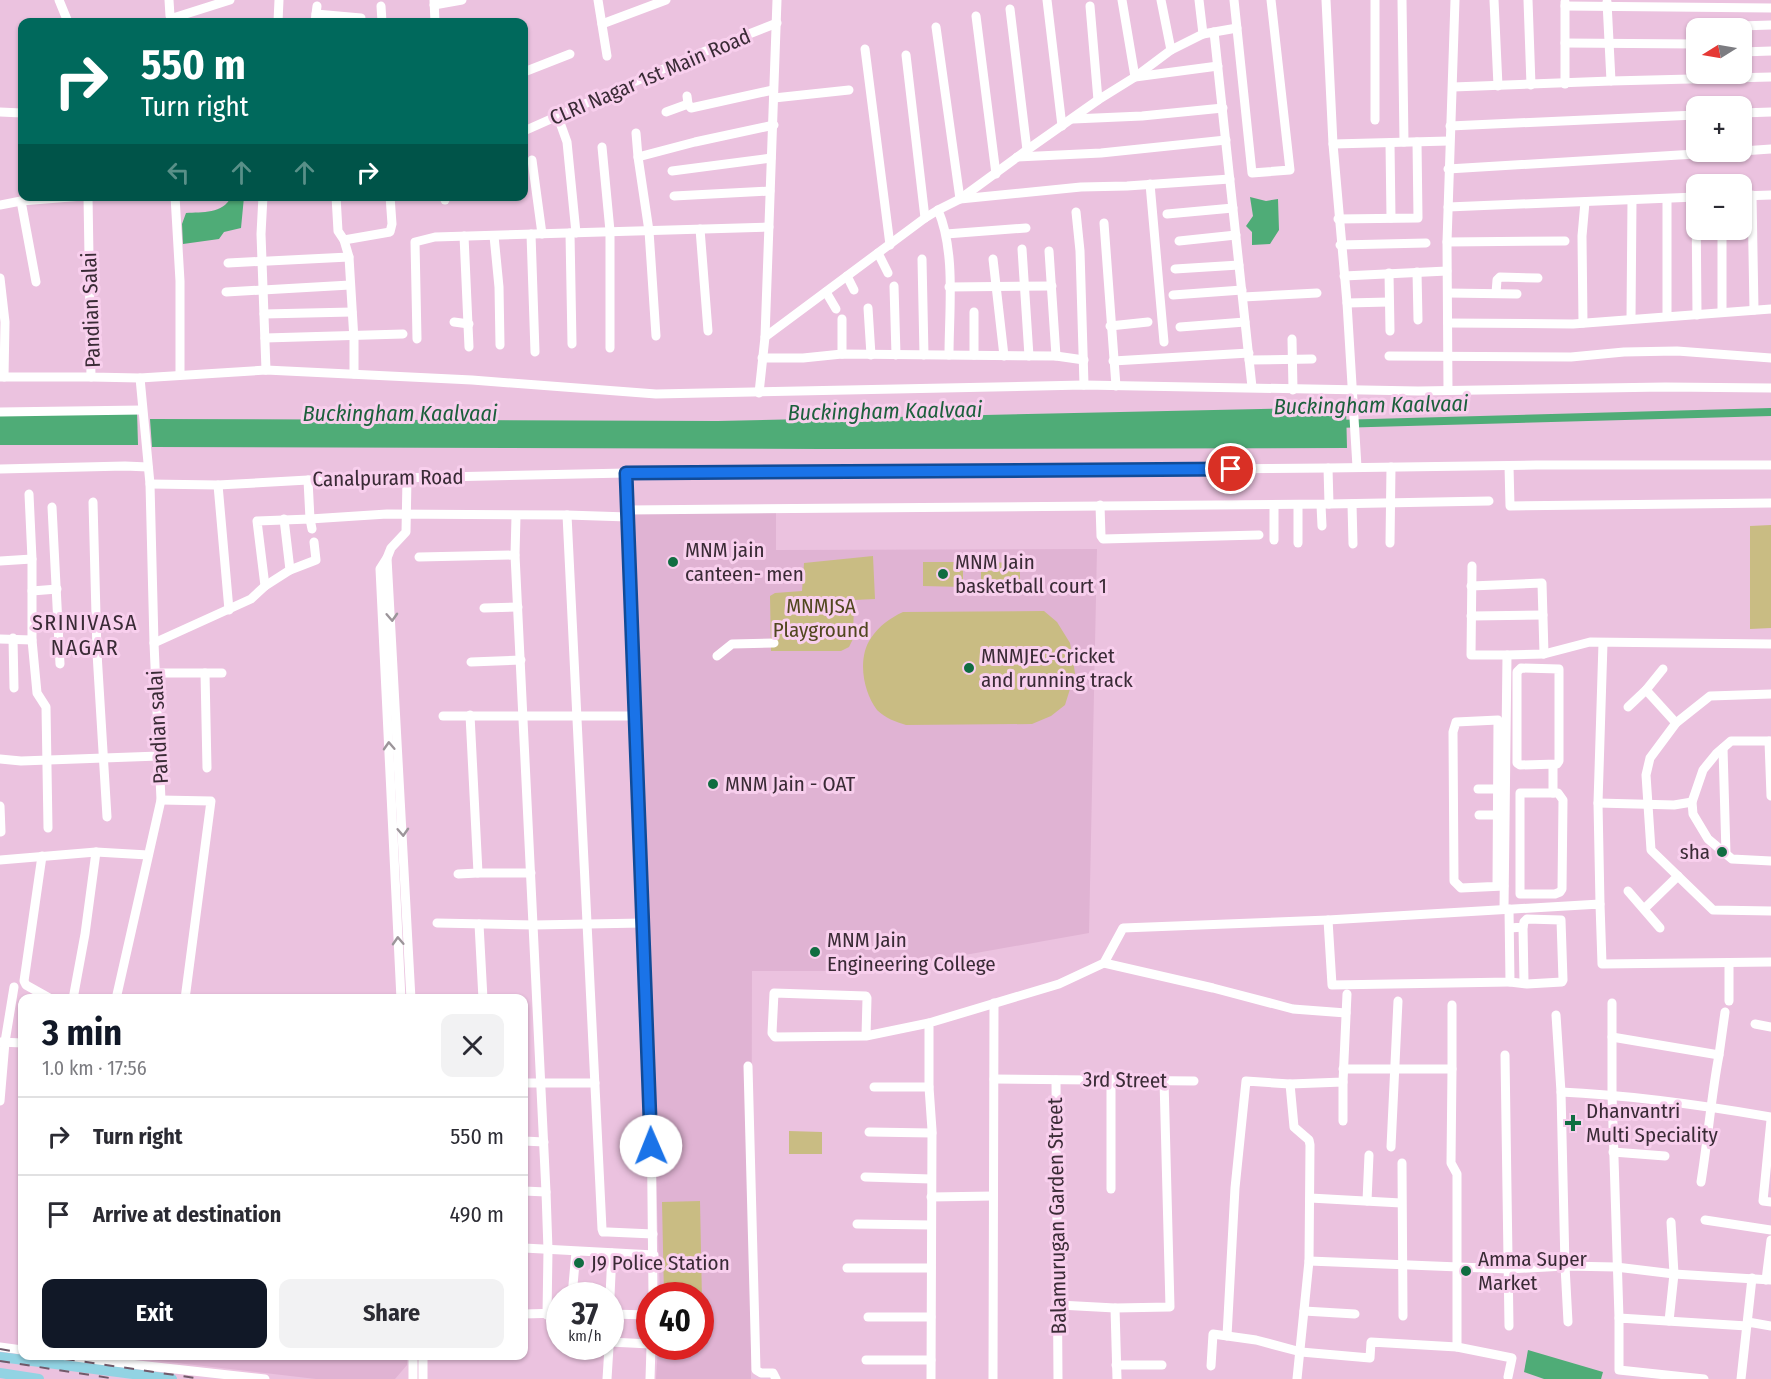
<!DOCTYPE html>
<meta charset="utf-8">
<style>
:root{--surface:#fff;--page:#f2f2f3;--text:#2b2b33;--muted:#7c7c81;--line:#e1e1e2;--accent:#111827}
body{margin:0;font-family:"Fira Sans Condensed",sans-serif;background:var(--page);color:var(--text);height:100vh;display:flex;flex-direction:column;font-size:22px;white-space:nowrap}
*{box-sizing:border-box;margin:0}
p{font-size:20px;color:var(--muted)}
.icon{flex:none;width:33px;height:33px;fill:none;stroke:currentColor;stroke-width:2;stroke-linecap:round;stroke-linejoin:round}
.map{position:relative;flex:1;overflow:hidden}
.panel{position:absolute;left:18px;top:994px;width:510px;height:366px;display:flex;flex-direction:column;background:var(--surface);border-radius:12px;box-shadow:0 2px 4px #0004}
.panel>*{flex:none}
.guide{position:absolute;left:18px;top:18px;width:510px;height:183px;border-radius:12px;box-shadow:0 2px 4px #0004;background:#00695c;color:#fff;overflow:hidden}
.needle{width:39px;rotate:259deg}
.tools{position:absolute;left:1686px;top:18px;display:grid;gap:12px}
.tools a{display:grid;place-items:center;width:66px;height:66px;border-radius:12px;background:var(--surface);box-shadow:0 2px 4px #0004;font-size:30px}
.speed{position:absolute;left:546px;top:1282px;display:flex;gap:12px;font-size:30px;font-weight:700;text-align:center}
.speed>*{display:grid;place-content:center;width:78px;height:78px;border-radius:50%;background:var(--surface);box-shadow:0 2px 4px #0004;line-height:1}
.speed small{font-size:15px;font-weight:400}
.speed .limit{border:9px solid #d22;background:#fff;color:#111}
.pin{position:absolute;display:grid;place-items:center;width:51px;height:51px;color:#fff;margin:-26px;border:3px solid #fff;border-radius:50%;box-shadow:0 2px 6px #0007}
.me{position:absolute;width:66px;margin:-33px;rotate:359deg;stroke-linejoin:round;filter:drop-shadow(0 0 4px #0008)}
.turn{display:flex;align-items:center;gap:21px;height:126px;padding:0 24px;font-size:27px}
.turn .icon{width:78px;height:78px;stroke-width:2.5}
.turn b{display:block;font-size:42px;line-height:51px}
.lanes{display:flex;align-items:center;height:57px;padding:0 24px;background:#0003;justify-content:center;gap:30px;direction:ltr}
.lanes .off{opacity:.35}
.round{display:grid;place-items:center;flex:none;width:63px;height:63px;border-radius:12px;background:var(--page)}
.summary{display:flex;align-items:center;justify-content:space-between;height:102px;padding:0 24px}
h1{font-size:36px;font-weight:700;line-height:45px;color:var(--accent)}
.cta{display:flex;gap:12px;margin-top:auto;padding:12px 24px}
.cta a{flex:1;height:69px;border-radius:12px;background:var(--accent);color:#fff;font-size:24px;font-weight:700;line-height:69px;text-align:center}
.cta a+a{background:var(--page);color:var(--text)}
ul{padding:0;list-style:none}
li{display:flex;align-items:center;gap:18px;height:78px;padding:0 24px;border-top:2px solid var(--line)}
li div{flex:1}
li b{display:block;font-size:22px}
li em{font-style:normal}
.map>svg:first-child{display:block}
</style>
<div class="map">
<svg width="1771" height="1379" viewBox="0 0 1771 1379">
<rect width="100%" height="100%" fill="#ebc2df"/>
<g fill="#e0b3d3">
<path d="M776,510V550L1097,549L1089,933L875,971H752L751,1379H656L658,1347H700V1296H660L647,909L631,511Z"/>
<path d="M152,1356H407V1365L395,1379H316L151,1360Z"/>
</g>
<g fill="#c9bc83">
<path d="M1771,525V628L1750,629V526Z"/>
<path d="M873,556L875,599L854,600L853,639L849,647L841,651H771L770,596L775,593L802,591L804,563Z"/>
<path d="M923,562H963V587L923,586Z"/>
<path d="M1020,562V585L981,586V563Z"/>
<path d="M1044,611L1057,622L1070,643L1075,673L1065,705L1051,716L1032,724L906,725C896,722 885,718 877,710C863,692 857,658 871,638C879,626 890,618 903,612Z"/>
<path d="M789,1131L822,1132V1154H789Z"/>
<path d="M700,1201L702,1300H701L700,1296H664L662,1202Z"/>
</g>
<g fill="#4fac77">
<path d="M231,197H244L241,228L224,232L219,239L183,244L182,224L186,213C202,212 223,214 231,197Z"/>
<path d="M1250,197L1266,201L1278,199L1279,230L1270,244L1252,245V232L1246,226L1253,216Z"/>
<path d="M1346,407L1347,448L823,449L152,447L150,419L718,421Z"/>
<path d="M137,411L138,445H0V413Z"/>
<path d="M1528,1350L1603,1372L1601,1379H1544L1524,1372Z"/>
</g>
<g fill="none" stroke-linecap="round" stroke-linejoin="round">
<path stroke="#4fac77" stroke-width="8" d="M1335,424L1771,412"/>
<g stroke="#fff" stroke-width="9">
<path d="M59,0L68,22"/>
<path d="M169,0L170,16L173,18L230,0"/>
<path d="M434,0L435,22"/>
<path d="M598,0L607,56"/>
<path d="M1047,0L1062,126"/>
<path d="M1122,0L1135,77L1218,66"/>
<path d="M1161,0L1171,50"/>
<path d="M1199,0L1203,34"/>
<path d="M1234,0L1252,173L1290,170L1271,0"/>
<path d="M1326,0L1333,144L1347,303L1357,467"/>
<path d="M1402,0L1404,142"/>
<path d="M1494,0L1498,86"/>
<path d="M1528,0L1531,85"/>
<path d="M1565,2V84"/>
<path d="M1607,2L1611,81"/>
<path d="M434,5L462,0"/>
<path d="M381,6L382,22"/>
<path d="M1090,6L1098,100"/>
<path d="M1565,6L1771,8"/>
<path d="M1010,9L1027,150"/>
<path d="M316,14L361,18"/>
<path d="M976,16L996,174"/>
<path d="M278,22L279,0"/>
<path d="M315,22L317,6"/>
<path d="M602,24L666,0"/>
<path d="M1740,26L1771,25"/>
<path d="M936,27L960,199L1081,187L1127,186L1230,179"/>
<path d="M1214,32L1237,28"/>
<path d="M1565,43L1696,44"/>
<path d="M865,49L890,245"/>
<path d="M1742,52L1771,51"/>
<path d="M906,55L925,218"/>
<path d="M524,72L570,54"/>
<path d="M1453,87L1611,81L1771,77"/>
<path d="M687,96L688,104L691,108L773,90"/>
<path d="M774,98L849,90"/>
<path d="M0,112L22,113"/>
<path d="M666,112L688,104"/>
<path d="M1742,113L1771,112"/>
<path d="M558,117L567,142L576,233"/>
<path d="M1073,119L1142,116L1223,108"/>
<path d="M1375,120V0"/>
<path d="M1450,126L1696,115"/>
<path d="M524,131L688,58L777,23"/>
<path d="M636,133L638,157L649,231L656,336"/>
<path d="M1390,143L1391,218"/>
<path d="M1333,144L1449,141"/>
<path d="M602,147L610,231V348"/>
<path d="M1742,151L1771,149"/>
<path d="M638,157L695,142L774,125"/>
<path d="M1017,157L1101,153L1226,140"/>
<path d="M532,160L542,234"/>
<path d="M1448,169L1728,152"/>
<path d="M672,171L771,158"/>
<path d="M1150,184L1164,342"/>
<path d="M1752,195L1754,310"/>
<path d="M88,196L91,377L140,378L266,370L472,380L656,394L1084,385L1418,391L1665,387L1771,388"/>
<path d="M175,196L180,281V374"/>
<path d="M263,196L261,234L266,370"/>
<path d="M336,196L338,231L344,240L349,257L354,340V374"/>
<path d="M445,196V200"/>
<path d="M674,196L770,191"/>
<path d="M1742,196L1771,195"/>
<path d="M1696,197L1697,315"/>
<path d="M1667,199V316"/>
<path d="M21,201L36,282"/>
<path d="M0,205L21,201L83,196"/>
<path d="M1448,207L1696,197"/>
<path d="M938,210C956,252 949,310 949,355"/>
<path d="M1076,212L1080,251L1084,385"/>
<path d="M1167,214L1233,208"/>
<path d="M1338,219L1418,218L1417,142"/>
<path d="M1104,223L1116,386"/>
<path d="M700,229L708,331"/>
<path d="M1722,230V312"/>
<path d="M570,233L572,344"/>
<path d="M531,234L535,352"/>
<path d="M946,234L1026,228"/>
<path d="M464,236L469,347"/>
<path d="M494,236L499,287L500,345"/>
<path d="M344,240L390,232L392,224L390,196"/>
<path d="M1179,241L1236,235"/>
<path d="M1447,242L1565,241"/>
<path d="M1340,245L1426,243"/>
<path d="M1022,249L1029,356"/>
<path d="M1049,251L1056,356"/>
<path d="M878,253L888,273"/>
<path d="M922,259L924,355"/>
<path d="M993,259L1004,356"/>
<path d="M228,263L349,257"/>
<path d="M1175,269L1239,265"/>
<path d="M1417,272L1418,320"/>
<path d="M1389,273L1390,331"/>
<path d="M847,276L854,290"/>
<path d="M1344,276L1447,271"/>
<path d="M0,278L5,322L4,377"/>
<path d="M894,286L896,355"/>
<path d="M949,287L1052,286"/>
<path d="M226,292L350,285"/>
<path d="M826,292L836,309"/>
<path d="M1448,293L1517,294"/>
<path d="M1496,293L1497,280L1500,277L1538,278"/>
<path d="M1173,295L1242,290"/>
<path d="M1243,297L1317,293"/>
<path d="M1347,303L1389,302"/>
<path d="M868,308L871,355"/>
<path d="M974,312V355"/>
<path d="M264,314L352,312"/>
<path d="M842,319V354"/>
<path d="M1631,319L1632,200"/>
<path d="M454,322L469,324"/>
<path d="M1448,323L1573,324L1771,309"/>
<path d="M1583,323L1582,236L1585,202"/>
<path d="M1110,326L1148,322"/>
<path d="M1180,327L1245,322"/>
<path d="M765,337L925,218L938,210L960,199L1027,150L1098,100L1135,77L1171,50L1203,34L1214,32L1252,387"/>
<path d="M265,338L403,334"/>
<path d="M417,339L415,242L435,237L769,227"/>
<path d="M1292,339L1293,390"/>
<path d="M1389,356L1571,357L1624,352L1677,351L1771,358"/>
<path d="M762,358H803L842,354L1056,356L1084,360"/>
<path d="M1249,360L1312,359"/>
<path d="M1113,361L1249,353"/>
<path d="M0,377H91"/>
<path d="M1448,390L1447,242L1455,0"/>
<path d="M759,393L765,337L777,0"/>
<path d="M0,412L142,410"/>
<path d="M1509,466L1510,506L1771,503"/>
<path d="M0,469L125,466L148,467"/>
<path d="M626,473L651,1102L653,1296"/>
<path d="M308,480L310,519L387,514L567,515L602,1229L603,1232H608L653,1234"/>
<path d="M150,484L218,485L308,480L626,473L1328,468L1536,465H1771"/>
<path d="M218,485L229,610"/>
<path d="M29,494L32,559V640L37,693L46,707L48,828"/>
<path d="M93,502L97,653L107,817"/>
<path d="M1329,504L1489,501"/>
<path d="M1352,504L1353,544"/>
<path d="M1100,505L1101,536L1103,539L1259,535"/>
<path d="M1274,505V540"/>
<path d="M1321,505L1322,526"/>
<path d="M52,507L60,664"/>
<path d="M628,510L1329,504L1328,468"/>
<path d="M567,515L628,517"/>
<path d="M516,516L515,555L546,1192L548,1250L547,1315"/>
<path d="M284,519L290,570"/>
<path d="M1298,543V505"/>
<path d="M1390,543L1391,467"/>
<path d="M419,557L515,555"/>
<path d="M387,558L411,999"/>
<path d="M0,561L32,559"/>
<path d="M1472,566L1471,655H1507L1504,909"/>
<path d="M265,586L257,521L310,519L312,529"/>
<path d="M1471,586L1542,583L1544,654L1507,655"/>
<path d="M32,591L57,589"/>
<path d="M484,608L518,607"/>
<path d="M1471,616L1543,615"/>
<path d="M13,638L14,688"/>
<path d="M0,639L32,640"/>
<path d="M154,643L251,599L265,586L290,570L316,560L314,542"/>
<path d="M1544,654L1590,642L1771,644"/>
<path d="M717,656L732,644L774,643"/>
<path d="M471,662L521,660"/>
<path d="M1521,668L1559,669V761L1557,764L1520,765L1517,763V672Z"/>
<path d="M156,673H222"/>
<path d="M205,673L207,768"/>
<path d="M1646,690L1676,723"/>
<path d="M1771,694L1710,696L1676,723L1650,758L1646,775L1651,850L1713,910L1771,911"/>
<path d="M1628,707L1646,690L1663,669"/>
<path d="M470,715L478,873H531"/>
<path d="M443,716H635"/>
<path d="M1769,741L1771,796"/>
<path d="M1771,741H1731L1716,754L1703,770L1692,802L1693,814L1708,839L1732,859L1771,861"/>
<path d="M1723,748L1726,854"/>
<path d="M0,759L21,761L159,756"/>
<path d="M1478,789H1503"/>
<path d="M1520,793H1558L1563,800L1562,889L1560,892L1555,894H1520Z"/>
<path d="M1553,793V765"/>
<path d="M161,800L211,801L185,999"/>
<path d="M1598,803L1674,805L1692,802"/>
<path d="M0,806L1,832"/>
<path d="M1479,815H1503"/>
<path d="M42,856L24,981L26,985L51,999"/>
<path d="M0,860L96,852L148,855"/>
<path d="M458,874L478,873"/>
<path d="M1497,886L1498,720L1456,722L1453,732L1454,881L1461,888L1504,886"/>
<path d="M1628,891L1660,928"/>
<path d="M1600,904L1598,803L1603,643"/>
<path d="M1644,909L1678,876"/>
<path d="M1328,920L1332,985L1510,982L1509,909"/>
<path d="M437,923L534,925L643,923"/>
<path d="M479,924L483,999"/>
<path d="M1523,927L1524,982"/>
<path d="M1510,928L1523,927L1524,922L1527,919L1561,920L1563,980L1562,982L1527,984L1510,982"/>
<path d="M1104,963L1213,988L1293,1009L1346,1013"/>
<path d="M73,999L85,934L96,852"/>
<path d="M116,999L161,800L154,643L150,484L140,378"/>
<path d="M401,999L380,569L387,558L391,548L406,532L407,478"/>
<path d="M1729,1001V963"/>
<path d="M1612,1003V1094L1619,1318"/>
<path d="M1556,1015L1561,1092C1632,1095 1701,1105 1771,1117"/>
<path d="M1755,1024L1771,1027"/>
<path d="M866,1036L867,998L866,996L774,993L772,1033L775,1037L866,1036L929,1023"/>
<path d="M1612,1037L1719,1055C1711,1097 1708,1139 1701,1182"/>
<path d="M0,1042L22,1043"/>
<path d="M1505,1055L1509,1326"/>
<path d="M1719,1055L1725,1012"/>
<path d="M748,1066L756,1370L761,1373H773L776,1379"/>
<path d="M1343,1069H1452L1451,1163L1457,1174V1347L1512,1358L1508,1377"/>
<path d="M1452,1069V1005"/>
<path d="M994,1079L1194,1081"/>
<path d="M1111,1079V1189"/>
<path d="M1056,1080L1058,1379"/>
<path d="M1343,1082V1121"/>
<path d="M524,1083H595"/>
<path d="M1290,1084L1294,1127L1309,1140L1310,1145L1309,1261L1297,1379"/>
<path d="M874,1087H929"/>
<path d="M1561,1092L1565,1266L1568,1322"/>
<path d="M0,1101L5,1042L14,987"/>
<path d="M1771,1120L1763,1201L1771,1202"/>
<path d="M869,1132L932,1133"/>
<path d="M524,1141L544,1142"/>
<path d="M1391,1147L1398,1001"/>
<path d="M1613,1152L1665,1156"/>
<path d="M1402,1163L1403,1316"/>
<path d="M865,1177L931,1179"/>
<path d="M524,1191L546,1192"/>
<path d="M931,1197L993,1196"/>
<path d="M1310,1198L1401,1203"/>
<path d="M1367,1201L1369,1155"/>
<path d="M1705,1220L1771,1230"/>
<path d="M857,1224L931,1225"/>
<path d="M524,1248L654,1255"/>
<path d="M1309,1261L1509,1269L1565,1266L1616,1267L1674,1274L1771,1280"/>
<path d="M847,1268H931"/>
<path d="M1766,1280L1771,1240"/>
<path d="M572,1296L576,1252"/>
<path d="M610,1296L612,1253"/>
<path d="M1059,1305L1115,1308L1170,1307L1164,1080"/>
<path d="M1115,1308L1117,1379"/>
<path d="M1304,1311L1355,1314"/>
<path d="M524,1314L560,1313"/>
<path d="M610,1314L650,1315"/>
<path d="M868,1317H931"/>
<path d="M1669,1321L1674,1274L1671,1222"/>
<path d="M1748,1322L1771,1326"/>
<path d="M1227,1336L1235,1188L1246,1081L1290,1084L1343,1082L1347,994"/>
<path d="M610,1342L650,1344"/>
<path d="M0,1347L22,1350"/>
<path d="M57,1356L265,1379"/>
<path d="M413,1356V1379"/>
<path d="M423,1356V1379"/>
<path d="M866,1360H931"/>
<path d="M1116,1365H1162"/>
<path d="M1211,1366L1213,1334L1256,1340L1301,1352L1370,1358L1371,1342L1457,1347"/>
<path d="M607,1379L609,1347"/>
<path d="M650,1379L651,1347"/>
<path d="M931,1379L932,1130L929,1087V1023L1059,984L1104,963L1123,928L1328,920L1600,904L1602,964L1771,962"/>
<path d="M993,1379L994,1003"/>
<path d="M1704,1379L1619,1370V1318L1747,1326"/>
<path d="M1741,1379L1752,1278"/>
</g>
<g stroke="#92d3e3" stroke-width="10">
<path d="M0,1357L172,1379"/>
<path d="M0,1373L39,1379"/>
</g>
<g stroke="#715a6a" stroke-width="2" stroke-dasharray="10 10" stroke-linecap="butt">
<path d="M0,1349L22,1353"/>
<path d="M45,1356L202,1379"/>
<path d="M0,1361L116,1379"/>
</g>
</g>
<defs><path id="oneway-chevron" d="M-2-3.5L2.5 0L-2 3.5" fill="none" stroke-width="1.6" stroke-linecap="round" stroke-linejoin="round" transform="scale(1.5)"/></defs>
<g stroke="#9c959a">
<use href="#oneway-chevron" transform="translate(392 617) rotate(87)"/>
<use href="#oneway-chevron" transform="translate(389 746) rotate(-93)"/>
<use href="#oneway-chevron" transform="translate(403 832) rotate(87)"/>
<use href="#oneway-chevron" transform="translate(398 941) rotate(-93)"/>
</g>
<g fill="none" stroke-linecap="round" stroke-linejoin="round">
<g stroke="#114b97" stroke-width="15">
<path id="route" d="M651,1146L626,473L1231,469"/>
</g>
<use href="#route" stroke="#1a73e8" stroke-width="10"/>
</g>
<g fill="#106d41" stroke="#f8cfed" stroke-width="2">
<circle cx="673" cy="562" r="6"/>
<circle cx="943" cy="574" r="6"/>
<circle cx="969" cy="668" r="6"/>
<circle cx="713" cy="784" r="6"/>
<circle cx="1722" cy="852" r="6"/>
<circle cx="815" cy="952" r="6"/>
<path d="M1570 1114h6v6h6v6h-6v6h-6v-6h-6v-6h6z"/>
<circle cx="579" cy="1263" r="6"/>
<circle cx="1466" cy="1271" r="6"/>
</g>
<g text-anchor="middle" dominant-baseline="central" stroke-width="6" stroke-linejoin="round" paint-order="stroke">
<g font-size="21" fill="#3a2b36" stroke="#f8cfed">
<text transform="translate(650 77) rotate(-23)">CLRI Nagar 1st Main Road</text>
<text transform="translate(91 310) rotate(-92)">Pandian Salai</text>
<text transform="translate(388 478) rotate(-1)">Canalpuram Road</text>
<text transform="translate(158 727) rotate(-93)">Pandian salai</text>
<text transform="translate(1125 1080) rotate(1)">3rd Street</text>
<text transform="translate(1057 1216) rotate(-91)">Balamurugan Garden Street</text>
</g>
<g font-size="21" fill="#3a2b36" stroke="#f8cfed" text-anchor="start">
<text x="685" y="550">MNM jain<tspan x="685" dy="24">canteen- men</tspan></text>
<text x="955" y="562">MNM Jain<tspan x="955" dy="24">basketball court 1</tspan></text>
<text x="981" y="656">MNMJEC-Cricket<tspan x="981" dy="24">and running track</tspan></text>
<text x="725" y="784">MNM Jain - OAT</text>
<text x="1710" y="852" text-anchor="end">sha</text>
<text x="827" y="940">MNM Jain<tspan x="827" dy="24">Engineering College</tspan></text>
<text x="1586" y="1111">Dhanvantri<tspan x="1586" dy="24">Multi Speciality</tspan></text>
<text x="1478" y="1259">Amma Super<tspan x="1478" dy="24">Market</tspan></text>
<text x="591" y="1263">J9 Police Station</text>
</g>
<g font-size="21" fill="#51471f" stroke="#f8cfed">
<text x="821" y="606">MNMJSA<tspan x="821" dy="24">Playground</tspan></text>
</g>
<g font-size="22" font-style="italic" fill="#1c603c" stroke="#f8cfed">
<text transform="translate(1371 405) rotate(-1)">Buckingham Kaalvaai</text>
<text transform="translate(885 411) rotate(-1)">Buckingham Kaalvaai</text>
<text x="400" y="413">Buckingham Kaalvaai</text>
</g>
<g font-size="22" letter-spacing="1.5" fill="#3a2b36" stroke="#f8cfed">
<text x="85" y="622">SRINIVASA<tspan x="85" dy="25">NAGAR</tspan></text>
</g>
</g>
</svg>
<div class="tools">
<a><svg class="needle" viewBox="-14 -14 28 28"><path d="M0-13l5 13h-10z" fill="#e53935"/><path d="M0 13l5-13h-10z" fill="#7c7c81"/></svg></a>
<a>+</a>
<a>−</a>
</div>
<div class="speed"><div>37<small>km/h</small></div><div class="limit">40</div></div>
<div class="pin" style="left:1231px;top:469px;background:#d93025"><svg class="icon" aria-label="arrive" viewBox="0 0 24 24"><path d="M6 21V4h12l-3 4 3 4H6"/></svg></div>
<svg class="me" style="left:651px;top:1146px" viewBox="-20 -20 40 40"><circle r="19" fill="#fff"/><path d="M0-13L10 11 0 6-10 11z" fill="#1a73e8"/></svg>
<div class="guide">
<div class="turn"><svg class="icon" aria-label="right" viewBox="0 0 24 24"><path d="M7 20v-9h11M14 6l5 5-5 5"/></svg><div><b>550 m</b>Turn right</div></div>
<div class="lanes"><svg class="icon off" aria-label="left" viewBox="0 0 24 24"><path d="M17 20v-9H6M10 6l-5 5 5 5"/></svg><svg class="icon off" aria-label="ahead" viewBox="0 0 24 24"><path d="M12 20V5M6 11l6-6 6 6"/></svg><svg class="icon off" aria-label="ahead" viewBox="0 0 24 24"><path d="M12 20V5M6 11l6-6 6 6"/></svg><svg class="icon" aria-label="right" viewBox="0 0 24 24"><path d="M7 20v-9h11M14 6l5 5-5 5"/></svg></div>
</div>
<section class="panel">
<div class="summary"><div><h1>3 min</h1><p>1.0 km · 17:56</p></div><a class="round"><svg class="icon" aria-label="close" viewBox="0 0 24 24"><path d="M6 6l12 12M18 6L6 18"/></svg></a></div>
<ul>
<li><svg class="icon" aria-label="right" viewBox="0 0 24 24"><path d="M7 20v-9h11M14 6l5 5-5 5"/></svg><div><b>Turn right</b></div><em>550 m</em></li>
<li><svg class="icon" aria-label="arrive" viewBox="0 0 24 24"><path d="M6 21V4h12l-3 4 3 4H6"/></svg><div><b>Arrive at destination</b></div><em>490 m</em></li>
</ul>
<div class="cta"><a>Exit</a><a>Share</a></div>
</section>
</div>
